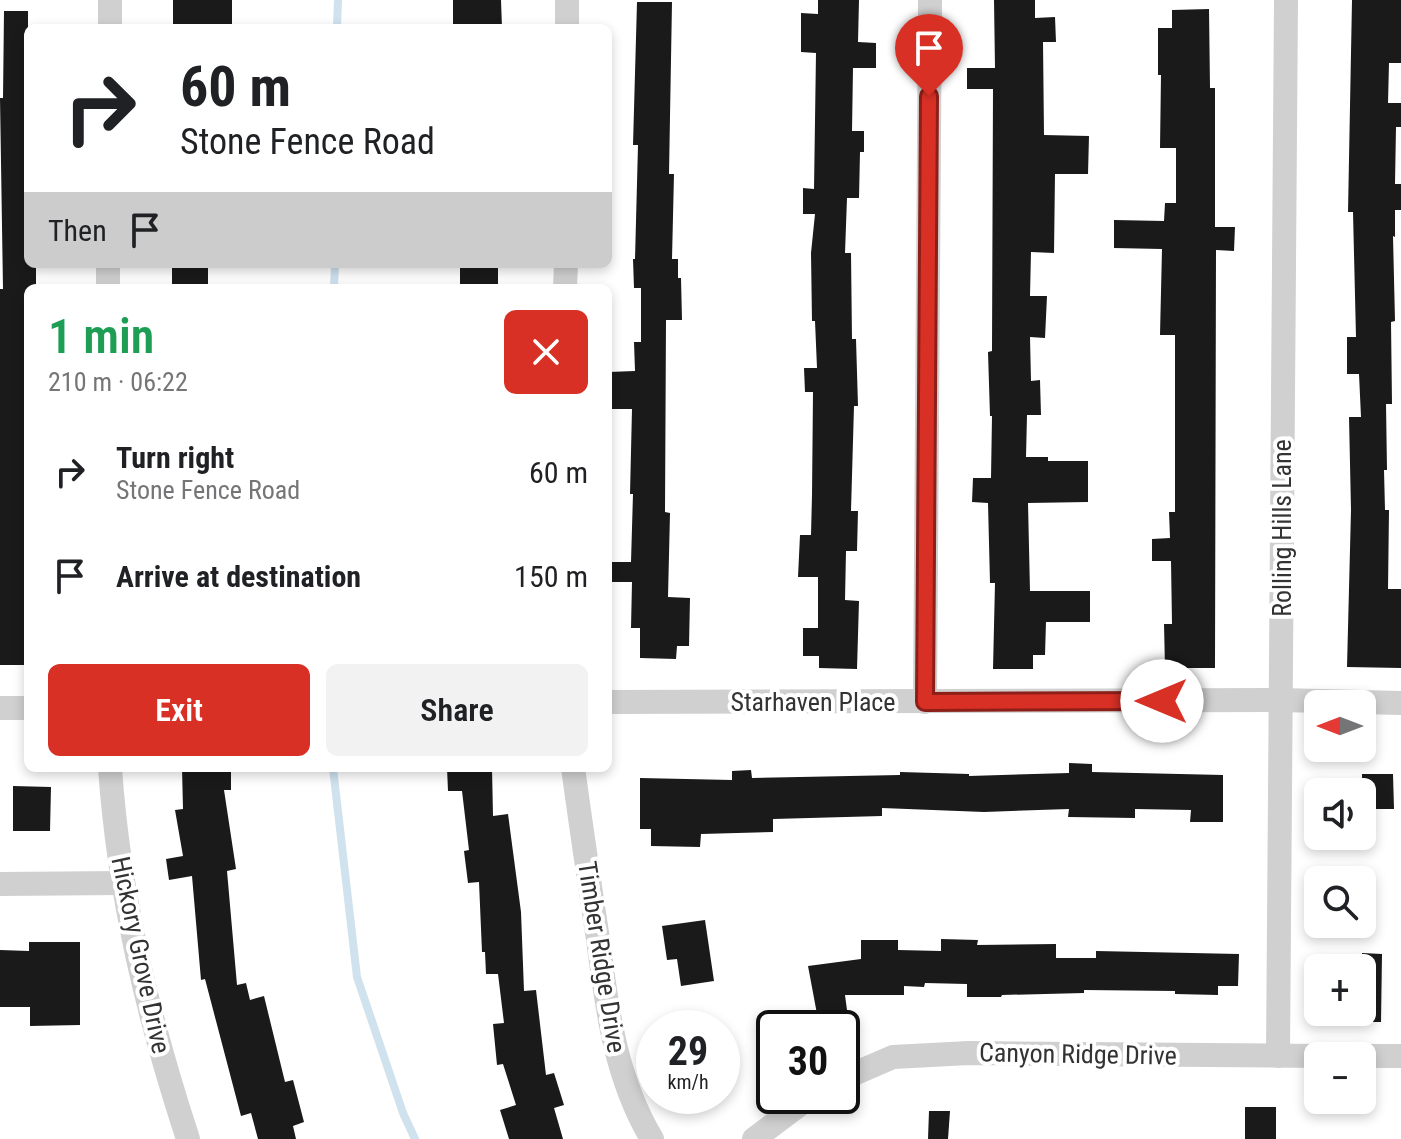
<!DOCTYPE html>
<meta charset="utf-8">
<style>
:root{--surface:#fff;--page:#f2f2f2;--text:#202124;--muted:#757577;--accent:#d93025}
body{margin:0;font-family:"Roboto Condensed",sans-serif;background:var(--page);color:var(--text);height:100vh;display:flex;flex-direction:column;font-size:30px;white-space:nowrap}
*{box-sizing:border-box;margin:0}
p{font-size:26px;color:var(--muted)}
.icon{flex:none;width:44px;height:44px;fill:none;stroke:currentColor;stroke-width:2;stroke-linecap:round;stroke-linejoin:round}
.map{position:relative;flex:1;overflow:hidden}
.details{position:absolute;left:24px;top:284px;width:588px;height:488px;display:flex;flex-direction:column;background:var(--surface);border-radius:12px;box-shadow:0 4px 12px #0003}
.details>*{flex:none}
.banner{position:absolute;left:24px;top:24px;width:588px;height:244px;border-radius:12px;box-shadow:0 4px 12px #0003;background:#fff;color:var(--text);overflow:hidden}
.needle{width:52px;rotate:270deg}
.fabs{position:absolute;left:1304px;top:690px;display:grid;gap:16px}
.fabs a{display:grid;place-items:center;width:72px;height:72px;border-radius:12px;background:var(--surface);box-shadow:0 4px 12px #0003;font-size:40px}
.speed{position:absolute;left:636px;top:1010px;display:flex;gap:16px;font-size:40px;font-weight:700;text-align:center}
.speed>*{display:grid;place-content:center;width:104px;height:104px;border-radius:50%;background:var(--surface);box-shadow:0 4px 12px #0003;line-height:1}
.speed small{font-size:20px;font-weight:400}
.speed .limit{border:4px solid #111;border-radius:12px;background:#fff;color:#111}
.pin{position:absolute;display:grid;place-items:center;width:68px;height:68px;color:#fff;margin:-82px -34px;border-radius:50% 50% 50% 0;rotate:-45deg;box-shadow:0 0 8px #0007}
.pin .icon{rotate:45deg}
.me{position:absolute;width:88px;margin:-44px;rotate:270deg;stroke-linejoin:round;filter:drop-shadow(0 0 6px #0008)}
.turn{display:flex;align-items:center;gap:28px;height:168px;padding:0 24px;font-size:36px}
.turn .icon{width:104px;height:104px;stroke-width:2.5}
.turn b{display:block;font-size:56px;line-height:68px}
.then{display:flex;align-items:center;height:76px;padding:0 24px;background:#0003;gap:16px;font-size:30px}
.round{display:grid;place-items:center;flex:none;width:84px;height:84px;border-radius:12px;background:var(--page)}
.headline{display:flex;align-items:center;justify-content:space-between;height:136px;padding:0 24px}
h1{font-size:48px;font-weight:600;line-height:60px;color:#1e9e55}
.primary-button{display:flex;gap:16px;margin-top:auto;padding:16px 24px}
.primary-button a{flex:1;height:92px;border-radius:12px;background:var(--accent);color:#fff;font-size:32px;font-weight:600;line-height:92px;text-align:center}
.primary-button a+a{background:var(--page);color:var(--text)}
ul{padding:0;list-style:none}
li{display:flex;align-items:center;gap:24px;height:104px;padding:0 24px}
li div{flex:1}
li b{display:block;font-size:30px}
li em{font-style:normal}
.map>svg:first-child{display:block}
</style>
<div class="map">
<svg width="1401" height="1139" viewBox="0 0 1401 1139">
<rect width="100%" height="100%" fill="#fff"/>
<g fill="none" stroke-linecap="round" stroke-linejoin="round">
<g stroke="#cfe2ee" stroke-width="8">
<path d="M337,28L338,0"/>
<path d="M334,288L335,264"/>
<path d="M333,768L357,977L403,1113L415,1139"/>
</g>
</g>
<g fill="#1a1a1a">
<rect x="173" y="0" width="59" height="28"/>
<path d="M453,0H501L502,28H453Z"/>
<path d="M818,0H859L858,42L876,43V68H853L852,131H864V152H860L859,198H847L845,253H851L852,339H856L858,406H854L851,511H858L857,551H846L845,600L859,601L857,669L819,668V656H803V628H818V577H798L800,535H811L812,495L813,392H805L804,368H817L815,321H812L811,253L815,214H803V188L814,189L816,53L801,52V13L818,14Z"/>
<path d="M994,0H1035V18L1055,17L1056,42H1043L1044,135L1089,136L1088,174H1055L1054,253L1031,252L1030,296H1047L1045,338L1030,337L1031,381L1040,380L1041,415H1027L1026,457H1048V461H1088V502L1028,503L1030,591H1090V622H1046L1045,655H1033V669H993L995,583H990L988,503L972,502L973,478H991L992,416H990L988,352L992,351L993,89H967V68H995Z"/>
<path d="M1352,0H1401V63H1389L1388,103H1401V127H1396L1395,184H1401V210H1395V237L1393,236L1395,321L1391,322L1392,404H1386L1387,470H1384L1385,510H1389L1388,589H1401V668L1347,667L1351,510L1349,417H1361L1359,374H1347V337H1356L1353,212H1348Z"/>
<path d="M637,2H672L669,174H674L672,259H678V278H681L682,320H666L665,512L670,513L668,597L690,598L689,646H677L676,659L640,658V628H631L632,582H610V562H631L633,494H630L632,409H608V372L635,371L634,342H641V288H634L633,259H635L638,145H633Z"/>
<path d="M1209,9L1210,88H1215V227H1235L1234,251L1216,250L1215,668H1165L1164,624H1172L1171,561H1152V539L1170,538L1169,512H1175V335H1160L1162,249L1114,248V220L1164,221L1165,203H1176V148H1160L1161,75H1158V28H1172V10Z"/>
<path d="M4,11H28V264H36V288H28V665H0V289H3L0,98H3Z"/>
<rect x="172" y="264" width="36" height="24"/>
<rect x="460" y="264" width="38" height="24"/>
<path d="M1069,763L1092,764V772L1223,775V822H1190L1191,810L1135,809V818L1068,817L1069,809L984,812L882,808V816L773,819V832L701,834L700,847L651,846V829H640V778L732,780V771L751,770L752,778L900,775V772L969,774V776L1069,773Z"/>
<path d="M182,768H231V790H224L236,869L227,871L237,985L246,983L250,1000L264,996L285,1082L293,1080L304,1122L293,1126L296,1139H258L251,1113L241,1116L205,979L201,980L192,876L169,880L166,859L183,856L175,810L183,809Z"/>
<path d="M447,768H492L493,816L508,814L521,912L524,991L536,990L546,1075L554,1073L564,1105L554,1108L563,1139H509L500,1110L516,1105L503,1064L497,1065L493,1024L504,1023L498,974H486L485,952H482L479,882L468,883L464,851L469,850L462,791H448Z"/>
<path d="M1362,774H1393L1394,809H1362Z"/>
<path d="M13,786L51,787L50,831H13Z"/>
<path d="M705,920L714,981L681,986L677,959L667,960L662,926Z"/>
<path d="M941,939L978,940L977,945L1056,944V958H1096V951L1239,954L1238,986H1218V995L1175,994V991L1084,990V993L1002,995L1001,997H967V984L925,983L924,987L904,986V995H845L847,1010L817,1014L808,966L861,959V940H898V950L941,951Z"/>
<path d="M29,942H80V1025L30,1026V1007H0V950L29,951Z"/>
<path d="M1362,953L1382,954L1381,1022H1362Z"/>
<rect x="1245" y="1107" width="31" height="32"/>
<path d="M929,1111H950L948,1139H928Z"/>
</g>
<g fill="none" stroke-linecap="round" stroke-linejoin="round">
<g stroke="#d0d0d0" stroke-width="24">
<path d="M110,28V0"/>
<path d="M567,28V0"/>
<path d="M108,288V264"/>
<path d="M565,288L566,264"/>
<path d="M608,702L1281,700L1401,703"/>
<path d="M925,702L930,0"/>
<path d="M0,708H28"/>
<path d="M110,768C119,897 148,1017 188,1139"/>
<path d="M573,768C581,825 589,882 598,939C607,1009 615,1077 652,1139"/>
<path d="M0,884L123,883"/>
<path d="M1278,1056L1286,0"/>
<path d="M1362,1056H1401"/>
<path d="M842,1079L893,1057L969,1053L1318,1056"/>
<path d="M754,1139L811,1096"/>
</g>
</g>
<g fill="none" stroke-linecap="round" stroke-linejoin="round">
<g stroke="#8d1f18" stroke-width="20">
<path id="route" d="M929,96L925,702L1162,701"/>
</g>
<use href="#route" stroke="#d93025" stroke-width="14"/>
</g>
<g text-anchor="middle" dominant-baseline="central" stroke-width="8" stroke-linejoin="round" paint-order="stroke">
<g font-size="26" fill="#333" stroke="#fff">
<text transform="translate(1282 528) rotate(-90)">Rolling Hills Lane</text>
<text x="813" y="702">Starhaven Place</text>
<text transform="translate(141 955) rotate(78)">Hickory Grove Drive</text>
<text transform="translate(602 957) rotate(81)">Timber Ridge Drive</text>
<text transform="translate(1078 1054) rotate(1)">Canyon Ridge Drive</text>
</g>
</g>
</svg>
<div class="fabs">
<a><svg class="needle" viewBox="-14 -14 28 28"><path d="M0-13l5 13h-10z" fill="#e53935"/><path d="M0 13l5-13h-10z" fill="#757577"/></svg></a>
<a><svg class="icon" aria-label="sound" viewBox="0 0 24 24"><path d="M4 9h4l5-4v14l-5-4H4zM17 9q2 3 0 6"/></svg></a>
<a><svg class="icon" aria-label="search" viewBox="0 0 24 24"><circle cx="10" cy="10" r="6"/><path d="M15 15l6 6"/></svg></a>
<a>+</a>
<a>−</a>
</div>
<div class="speed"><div>29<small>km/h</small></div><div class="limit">30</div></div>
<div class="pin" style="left:929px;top:96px;background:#d93025"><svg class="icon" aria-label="arrive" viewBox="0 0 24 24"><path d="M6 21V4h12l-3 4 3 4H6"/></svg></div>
<svg class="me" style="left:1162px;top:701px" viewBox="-20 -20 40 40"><circle r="19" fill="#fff"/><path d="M0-13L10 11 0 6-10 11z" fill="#d93025"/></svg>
<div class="banner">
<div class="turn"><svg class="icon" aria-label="right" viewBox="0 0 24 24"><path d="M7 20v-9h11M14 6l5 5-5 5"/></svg><div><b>60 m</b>Stone Fence Road</div></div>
<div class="then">Then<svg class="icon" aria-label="arrive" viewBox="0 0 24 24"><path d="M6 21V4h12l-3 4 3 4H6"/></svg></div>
</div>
<section class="details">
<div class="headline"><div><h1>1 min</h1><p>210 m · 06:22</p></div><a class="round" style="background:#d93025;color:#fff"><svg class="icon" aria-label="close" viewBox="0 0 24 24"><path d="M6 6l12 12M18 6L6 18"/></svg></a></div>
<ul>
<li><svg class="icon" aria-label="right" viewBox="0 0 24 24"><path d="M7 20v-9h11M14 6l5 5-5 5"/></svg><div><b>Turn right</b><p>Stone Fence Road</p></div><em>60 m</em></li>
<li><svg class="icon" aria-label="arrive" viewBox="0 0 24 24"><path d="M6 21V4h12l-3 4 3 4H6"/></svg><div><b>Arrive at destination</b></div><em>150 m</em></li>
</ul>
<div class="primary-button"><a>Exit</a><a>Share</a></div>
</section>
</div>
